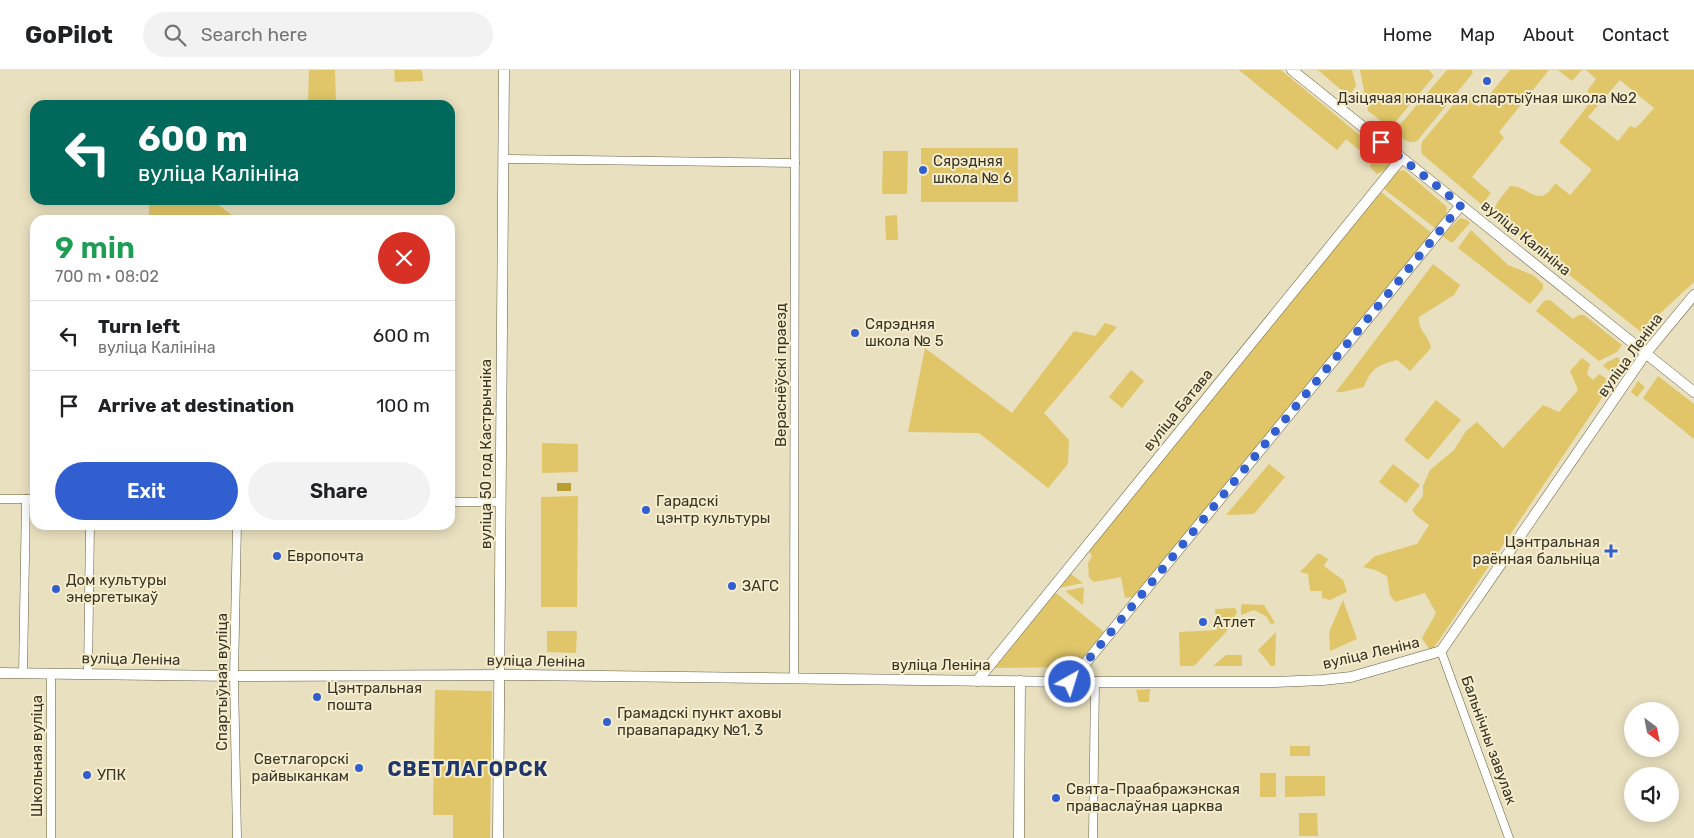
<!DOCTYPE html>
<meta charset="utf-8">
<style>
:root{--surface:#fff;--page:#f2f2f2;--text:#202124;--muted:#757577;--line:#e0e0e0;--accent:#325fcf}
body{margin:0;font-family:Rubik,sans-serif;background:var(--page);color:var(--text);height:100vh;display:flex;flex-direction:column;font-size:19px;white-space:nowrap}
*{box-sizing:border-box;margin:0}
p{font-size:16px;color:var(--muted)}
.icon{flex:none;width:28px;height:28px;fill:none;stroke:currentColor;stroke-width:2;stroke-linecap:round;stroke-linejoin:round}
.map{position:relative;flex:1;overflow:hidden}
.side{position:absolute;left:30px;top:145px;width:425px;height:315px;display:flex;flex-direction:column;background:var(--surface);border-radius:15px;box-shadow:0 2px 12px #0003}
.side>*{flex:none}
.hud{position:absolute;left:30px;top:30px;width:425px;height:105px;border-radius:15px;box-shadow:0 2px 12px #0003;background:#00695c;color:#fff;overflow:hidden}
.needle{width:32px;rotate:148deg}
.fabs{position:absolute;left:1624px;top:632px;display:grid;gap:10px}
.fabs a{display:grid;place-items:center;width:55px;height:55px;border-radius:50%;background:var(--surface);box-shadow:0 2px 12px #0003;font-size:25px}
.pin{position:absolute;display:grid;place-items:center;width:42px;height:42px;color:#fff;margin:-21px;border-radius:10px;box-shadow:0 2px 8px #0006}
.me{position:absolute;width:55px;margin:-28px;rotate:39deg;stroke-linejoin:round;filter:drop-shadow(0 0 4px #0008)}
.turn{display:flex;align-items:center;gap:18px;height:105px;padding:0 25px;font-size:22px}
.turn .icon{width:65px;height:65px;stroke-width:2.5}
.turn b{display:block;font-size:35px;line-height:42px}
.round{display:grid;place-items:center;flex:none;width:52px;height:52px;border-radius:26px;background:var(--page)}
.head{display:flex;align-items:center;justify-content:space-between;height:85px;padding:0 25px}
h1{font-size:30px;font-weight:600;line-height:38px;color:#1e9e55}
.action{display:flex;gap:10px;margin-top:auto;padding:10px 25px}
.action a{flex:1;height:58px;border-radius:30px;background:var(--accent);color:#fff;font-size:20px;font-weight:600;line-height:58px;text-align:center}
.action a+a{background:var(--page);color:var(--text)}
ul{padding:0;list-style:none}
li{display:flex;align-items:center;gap:15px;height:70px;padding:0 25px;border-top:1px solid var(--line)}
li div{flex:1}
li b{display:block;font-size:19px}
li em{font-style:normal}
header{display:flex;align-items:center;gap:30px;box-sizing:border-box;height:70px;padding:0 25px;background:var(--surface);border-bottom:1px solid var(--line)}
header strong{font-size:24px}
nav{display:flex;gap:28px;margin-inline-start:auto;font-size:18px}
.search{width:350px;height:45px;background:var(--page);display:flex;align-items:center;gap:12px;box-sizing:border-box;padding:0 18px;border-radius:28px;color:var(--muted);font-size:19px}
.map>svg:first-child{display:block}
</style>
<header>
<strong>GoPilot</strong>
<div class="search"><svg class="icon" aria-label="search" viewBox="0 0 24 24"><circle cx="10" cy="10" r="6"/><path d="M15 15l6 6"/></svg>Search here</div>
<nav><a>Home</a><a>Map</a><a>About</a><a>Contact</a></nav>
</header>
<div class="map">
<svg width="1694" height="768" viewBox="0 0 1694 768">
<rect width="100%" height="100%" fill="#e9e0bf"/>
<g fill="#e0c668" fill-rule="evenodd">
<path d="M309,0H335L336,35H308Z"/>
<path d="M394,0H422L423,11L395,12Z"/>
<path d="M1239,0H1281L1391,91C1388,98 1385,101 1377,104L1370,97L1371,90L1346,69L1337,80Z"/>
<path d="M1318,0H1352L1356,16L1351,23L1340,19Z"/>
<path d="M1360,0H1429L1434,6L1392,56L1389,57L1368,41Z"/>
<path d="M1447,0H1471L1473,3L1417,71C1408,74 1401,69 1396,61L1398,57Z"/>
<path d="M1510,0H1549L1499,62L1504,68L1472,107L1491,123L1482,135L1422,84L1421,79L1422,72L1462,24L1479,37Z"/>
<path d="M1558,0H1582L1572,11Z"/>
<path d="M1586,0H1694V212L1656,247L1644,262H1641L1494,145C1493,134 1504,125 1510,116C1529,115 1539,141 1555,113L1570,125L1591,101V99L1559,72L1593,29L1592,25L1587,21L1596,9ZM1620,10L1654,38L1639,55L1635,58L1630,56L1618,71L1588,47Z"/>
<rect x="921" y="78" width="97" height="54"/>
<path d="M883,81H908L907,124H882Z"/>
<path d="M1404,100L1447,137L1446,146L1435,158L1384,119L1383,117C1389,110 1394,101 1404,100Z"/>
<path d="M1381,122L1433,164L1138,526L1125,528L1121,507L1094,512L1089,508L1088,493L1092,486L1088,480Z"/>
<path d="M149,130H212L238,150H149Z"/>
<path d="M897,145L898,170H886L885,146Z"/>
<path d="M1460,148L1467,150L1470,153L1452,173L1442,166Z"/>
<path d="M1471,160L1508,195L1533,205L1543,214V219L1530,234L1458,178Z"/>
<path d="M1433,194L1460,215L1454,225L1419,247C1418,262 1428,263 1431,278L1410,301L1397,290C1378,295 1371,298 1364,317L1343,322H1336Z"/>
<path d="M1550,230L1573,249L1579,245H1584L1622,275L1617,282L1599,291L1536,241L1544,231Z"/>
<path d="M1105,253L1117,257L1044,343L1069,370L1068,394L1048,418L979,363L908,362L925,278L1012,343L1074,261L1095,266Z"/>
<path d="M1618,287L1621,296L1614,305L1603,296L1607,292Z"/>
<path d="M1582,288L1590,294L1587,304L1593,310L1599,304L1610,311L1600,331L1431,582L1422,568L1436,543L1425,523L1395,532L1390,525L1387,506L1375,500L1363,497L1375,486L1417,474L1429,455L1418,447L1412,440L1423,426V416L1430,400L1454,380L1466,361L1477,352L1503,378L1543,335L1559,342L1578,320L1570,301Z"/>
<path d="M1131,300L1144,311L1122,338L1109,327Z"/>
<path d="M1658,306L1694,334V369L1643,328Z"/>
<path d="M1638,311L1645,317L1637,327L1631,322Z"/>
<path d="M1436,330L1461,350L1428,390L1404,370Z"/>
<path d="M542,373L578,374V402L542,403Z"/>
<path d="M1269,394L1285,407L1254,444L1226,445Z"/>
<path d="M1393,394L1420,415L1406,433L1379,412Z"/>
<path d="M578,426L577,537H541V427Z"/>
<path d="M1318,483L1328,489L1324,496L1343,510L1347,522L1330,530L1322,528V521H1310L1308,504L1300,502Z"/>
<path d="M1071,504L1083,513L1059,518Z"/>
<path d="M1084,517L1083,535L1065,521Z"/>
<path d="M1055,522L1104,562L1075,597L995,598Z"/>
<path d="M1343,530L1357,569L1330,581L1329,562Z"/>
<path d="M1243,534L1264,535L1275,553L1271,554L1266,546L1254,540L1241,545V536Z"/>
<path d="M1235,538L1237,542L1226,562L1194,596H1180L1179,562L1217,560L1215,539Z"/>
<path d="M547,561H577L576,583L547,582Z"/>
<path d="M1276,562L1275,596H1271L1258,580Z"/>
<path d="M1226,585H1242V596H1213Z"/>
<path d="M1150,619L1149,632H1139L1136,620Z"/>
<path d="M435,620L492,621L490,768H453V745H433Z"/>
<rect x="1290" y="676" width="20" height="10"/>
<rect x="1260" y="703" width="16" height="24"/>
<path d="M1285,706H1325V726L1285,727Z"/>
<path d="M1299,743H1317L1318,766H1299Z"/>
</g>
<rect fill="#b89d31" x="557" y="413" width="14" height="8"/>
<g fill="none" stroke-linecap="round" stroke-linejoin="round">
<g stroke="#665e41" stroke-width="9">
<g id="street">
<path d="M503,89L795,93"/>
<path d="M0,429H35"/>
<path d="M450,432H500"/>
<path d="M237,455L234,606L237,768"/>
<path d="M1441,581L1509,768"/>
<path d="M23,603L26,429"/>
<path d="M88,604L90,455"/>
<path d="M794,609L795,0"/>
<path d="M51,768V603"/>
<path d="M1093,768L1095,611"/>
</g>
</g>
<g stroke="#665e41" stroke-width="11">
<g id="secondary">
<path d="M1292,0L1694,322"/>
<path d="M0,603L234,606L523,605L1070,612H1275L1323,610L1351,607L1441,581L1646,283L1694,225"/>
<path d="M977,611L1401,89"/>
<path d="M1070,612L1461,135"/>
<path d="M498,768L504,0"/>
<path d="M1019,768L1020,611"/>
</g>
</g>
<use href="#street" stroke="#fff" stroke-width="8"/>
<use href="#secondary" stroke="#fff" stroke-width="10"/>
</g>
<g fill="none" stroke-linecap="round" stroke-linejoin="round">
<path stroke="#325fcf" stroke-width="9" stroke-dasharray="0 16.2" d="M1070,612L1461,135L1381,72"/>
</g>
<g fill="#325fcf" stroke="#f6edcc" stroke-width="2">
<circle cx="1487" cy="11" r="5"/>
<circle cx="923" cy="100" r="5"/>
<circle cx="855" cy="263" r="5"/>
<circle cx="646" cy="440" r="5"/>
<path d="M1608.5 473.5h5v5h5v5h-5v5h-5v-5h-5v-5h5z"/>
<circle cx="277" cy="486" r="5"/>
<circle cx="732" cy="516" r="5"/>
<circle cx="56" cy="519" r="5"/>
<circle cx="1203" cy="552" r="5"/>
<circle cx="317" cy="627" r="5"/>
<circle cx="607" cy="652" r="5"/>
<circle cx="359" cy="698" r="5"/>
<circle cx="87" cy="705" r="5"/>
<circle cx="1056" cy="728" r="5"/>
</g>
<g text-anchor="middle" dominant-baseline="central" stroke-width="4" stroke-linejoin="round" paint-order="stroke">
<g font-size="15" fill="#393529" stroke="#f6edcc" text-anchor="start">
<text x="1487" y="28" text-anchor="middle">Дзіцячая юнацкая спартыўная школа №2</text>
<text x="933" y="91">Сярэдняя<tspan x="933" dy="17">школа № 6</tspan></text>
<text x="865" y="254">Сярэдняя<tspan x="865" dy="17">школа № 5</tspan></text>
<text x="656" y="431">Гарадскі<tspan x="656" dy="17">цэнтр культуры</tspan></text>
<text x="1600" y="472" text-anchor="end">Цэнтральная<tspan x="1600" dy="17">раённая бальніца</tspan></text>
<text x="287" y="486">Европочта</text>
<text x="66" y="510">Дом культуры<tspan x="66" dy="17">энергетыкаў</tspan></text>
<text x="742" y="516">ЗАГС</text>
<text x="1213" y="552">Атлет</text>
<text x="327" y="618">Цэнтральная<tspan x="327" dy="17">пошта</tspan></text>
<text x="617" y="643">Грамадскі пункт аховы<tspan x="617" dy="17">правапарадку №1, 3</tspan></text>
<text x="349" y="689" text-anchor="end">Светлагорскі<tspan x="349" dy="17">райвыканкам</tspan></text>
<text x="97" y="705">УПК</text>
<text x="1066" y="719">Свята-Праабражэнская<tspan x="1066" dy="17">праваслаўная царква</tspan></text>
</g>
<g font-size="15" fill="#393529" stroke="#f6edcc">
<text transform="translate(1526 168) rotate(39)">вуліца Калініна</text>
<text transform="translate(1630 285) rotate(-54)">вуліца Леніна</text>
<text transform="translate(781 305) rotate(-90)">Вераснёўскі праезд</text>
<text transform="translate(1178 340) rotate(-51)">вуліца Батава</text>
<text transform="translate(486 384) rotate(-90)">вуліца 50 год Кастрычніка</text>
<text transform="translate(1371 583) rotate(-13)">вуліца Леніна</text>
<text transform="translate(131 589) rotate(1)">вуліца Леніна</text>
<text transform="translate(536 591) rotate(1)">вуліца Леніна</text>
<text x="941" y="595">вуліца Леніна</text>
<text transform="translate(222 612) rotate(-90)">Спартыўная вуліца</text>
<text transform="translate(1489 670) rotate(70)">Бальнічны завулак</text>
<text transform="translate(37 686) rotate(-90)">Школьная вуліца</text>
</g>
<g font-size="20" font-weight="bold" letter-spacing="1" fill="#20376e" stroke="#f6edcc">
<text x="468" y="699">СВЕТЛАГОРСК</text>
</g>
</g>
</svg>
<div class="fabs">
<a><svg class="needle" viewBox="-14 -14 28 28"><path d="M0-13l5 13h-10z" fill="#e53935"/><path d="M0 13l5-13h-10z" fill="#757577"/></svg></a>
<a><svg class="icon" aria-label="sound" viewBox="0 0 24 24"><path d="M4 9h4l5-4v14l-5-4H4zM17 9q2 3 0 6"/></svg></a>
</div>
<div class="pin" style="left:1381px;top:72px;background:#d93025"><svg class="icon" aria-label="arrive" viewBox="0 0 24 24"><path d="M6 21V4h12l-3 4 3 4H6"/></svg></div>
<svg class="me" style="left:1070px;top:612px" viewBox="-20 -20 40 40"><circle r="17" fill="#325fcf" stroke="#fff" stroke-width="3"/><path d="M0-11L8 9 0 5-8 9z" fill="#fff"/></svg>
<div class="hud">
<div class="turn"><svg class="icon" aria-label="left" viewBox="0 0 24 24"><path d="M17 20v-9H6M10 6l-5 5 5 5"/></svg><div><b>600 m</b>вуліца Калініна</div></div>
</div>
<section class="side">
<div class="head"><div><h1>9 min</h1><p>700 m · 08:02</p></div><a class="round" style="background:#d93025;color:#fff"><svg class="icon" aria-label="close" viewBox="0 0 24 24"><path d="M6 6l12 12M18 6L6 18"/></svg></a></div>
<ul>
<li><svg class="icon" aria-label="left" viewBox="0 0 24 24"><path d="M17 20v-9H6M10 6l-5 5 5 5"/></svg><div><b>Turn left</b><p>вуліца Калініна</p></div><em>600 m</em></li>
<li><svg class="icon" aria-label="arrive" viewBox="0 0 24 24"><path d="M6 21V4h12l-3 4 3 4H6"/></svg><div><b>Arrive at destination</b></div><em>100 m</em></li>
</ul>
<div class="action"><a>Exit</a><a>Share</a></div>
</section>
</div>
